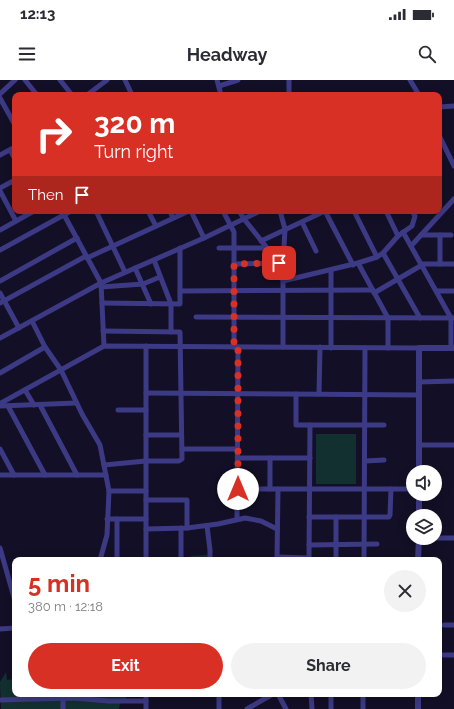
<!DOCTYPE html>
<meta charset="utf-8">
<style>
:root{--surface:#fff;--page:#f2f2f3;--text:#2b2b33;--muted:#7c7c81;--accent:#d93025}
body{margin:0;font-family:Raleway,sans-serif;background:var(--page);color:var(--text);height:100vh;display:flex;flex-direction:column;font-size:15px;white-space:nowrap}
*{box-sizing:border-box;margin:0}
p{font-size:13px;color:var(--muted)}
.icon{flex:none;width:22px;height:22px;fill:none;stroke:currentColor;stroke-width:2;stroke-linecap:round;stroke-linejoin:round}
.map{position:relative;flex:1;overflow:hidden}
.details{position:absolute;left:12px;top:477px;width:430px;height:140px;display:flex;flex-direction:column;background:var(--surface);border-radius:8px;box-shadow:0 2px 10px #0003}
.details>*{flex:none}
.hud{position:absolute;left:12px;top:12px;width:430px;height:122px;border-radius:8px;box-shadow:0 2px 10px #0003;background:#d93025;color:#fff;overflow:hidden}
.controls{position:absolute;left:406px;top:385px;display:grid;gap:8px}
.controls a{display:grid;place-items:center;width:36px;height:36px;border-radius:50%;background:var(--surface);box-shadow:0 2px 10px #0003;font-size:20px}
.pin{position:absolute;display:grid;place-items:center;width:34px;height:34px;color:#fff;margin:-17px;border-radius:8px;box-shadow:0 2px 6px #0006}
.me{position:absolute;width:44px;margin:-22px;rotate:0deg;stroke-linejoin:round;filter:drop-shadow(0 0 3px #0008)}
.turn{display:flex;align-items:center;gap:14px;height:84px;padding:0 16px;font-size:18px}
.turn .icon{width:52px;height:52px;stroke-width:2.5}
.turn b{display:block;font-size:28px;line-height:34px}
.then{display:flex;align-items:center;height:38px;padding:0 16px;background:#0003;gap:8px;font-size:15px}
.round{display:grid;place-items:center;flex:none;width:42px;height:42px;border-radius:21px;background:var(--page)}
.headline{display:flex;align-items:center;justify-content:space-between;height:68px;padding:0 16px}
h1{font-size:24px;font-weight:700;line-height:30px;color:var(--accent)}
.action{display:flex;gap:8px;margin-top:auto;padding:8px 16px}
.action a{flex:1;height:46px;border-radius:24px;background:var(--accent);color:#fff;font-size:16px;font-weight:700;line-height:46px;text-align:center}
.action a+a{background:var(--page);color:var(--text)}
.status{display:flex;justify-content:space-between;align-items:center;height:28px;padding:0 20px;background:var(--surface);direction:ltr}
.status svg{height:11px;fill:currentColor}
header{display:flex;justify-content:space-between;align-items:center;height:52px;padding:0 16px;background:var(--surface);font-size:18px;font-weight:700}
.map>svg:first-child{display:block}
</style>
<div class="status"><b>12:13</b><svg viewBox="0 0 49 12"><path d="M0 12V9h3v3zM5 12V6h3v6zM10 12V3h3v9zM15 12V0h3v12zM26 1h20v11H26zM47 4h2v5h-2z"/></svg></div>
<header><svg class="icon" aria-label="menu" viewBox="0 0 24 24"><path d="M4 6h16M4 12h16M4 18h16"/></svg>Headway<svg class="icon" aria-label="search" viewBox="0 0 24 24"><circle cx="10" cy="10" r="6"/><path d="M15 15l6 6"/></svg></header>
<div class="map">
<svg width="454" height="629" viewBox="0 0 454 629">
<rect width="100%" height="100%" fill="#130f26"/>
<g fill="#12302f">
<rect x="316" y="354" width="40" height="50"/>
<path d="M206,475L221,480H193L190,476Z"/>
<path d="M6,592L7,600L15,599V614H83L85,618H92L97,614H124L127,619L120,623L119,629H1L0,602Z"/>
</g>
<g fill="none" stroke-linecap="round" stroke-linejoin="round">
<g stroke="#3d3a85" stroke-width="5">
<path d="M25,0L37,15"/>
<path d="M60,0L72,15"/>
<path d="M125,0L132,15"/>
<path d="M217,0L221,15"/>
<path d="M410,0L419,15"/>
<path d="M219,6L238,0"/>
<path d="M0,14L15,0"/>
<path d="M87,15L107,0"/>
<path d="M289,15V0"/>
<path d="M0,18L15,45"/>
<path d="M439,27L454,26"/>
<path d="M439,55L454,86"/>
<path d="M10,70L15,79"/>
<path d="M0,75L15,67"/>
<path d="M0,108L15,100"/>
<path d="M0,111L16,141"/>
<path d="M62,131L101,203L104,266"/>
<path d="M96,131L125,192"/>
<path d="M148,131L156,146"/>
<path d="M170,131L173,138"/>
<path d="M191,131L204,158"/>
<path d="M223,131L234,152V267"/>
<path d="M239,131L244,139L279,183"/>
<path d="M280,131L285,149L283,183V267"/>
<path d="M325,131L353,185"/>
<path d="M354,131L377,177"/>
<path d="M386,131L398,156"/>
<path d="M302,142L316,171"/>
<path d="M0,150L34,131"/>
<path d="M403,152L451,238V268"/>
<path d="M421,155H451"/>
<path d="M440,155V184"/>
<path d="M261,161L325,131"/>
<path d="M411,166L454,119"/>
<path d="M219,168H267"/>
<path d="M0,170L71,131"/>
<path d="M383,173L420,238"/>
<path d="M87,178L189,131"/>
<path d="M154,180L171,224V252"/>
<path d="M358,183L388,238V268"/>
<path d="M234,184L280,183"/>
<path d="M421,184H454"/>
<path d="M135,188L151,224"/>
<path d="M331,190V268"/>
<path d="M0,201L77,158"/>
<path d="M283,201L358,183L377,177L383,173L398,156L412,146L415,136L412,131"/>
<path d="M101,207L143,204L160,197"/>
<path d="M180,211L373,210"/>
<path d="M437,211H454"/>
<path d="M0,213L19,248"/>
<path d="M374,213L422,185"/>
<path d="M0,223L86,176"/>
<path d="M102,223L180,224V168"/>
<path d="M196,237L454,238"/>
<path d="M32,241L45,267L61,290L82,334L100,365L109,411L107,455L100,480"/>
<path d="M103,251L180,252L182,379L179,381H146L104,385"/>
<path d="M0,258L101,203L204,158L260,131"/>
<path d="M146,266V480"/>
<path d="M0,293L45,267"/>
<path d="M419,302L454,301"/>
<path d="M25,310L34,325"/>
<path d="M146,313L419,315"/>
<path d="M296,314V345H384"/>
<path d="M319,314L320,267"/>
<path d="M1,323L104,266L419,268"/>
<path d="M40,325L77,395"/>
<path d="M0,326L76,323"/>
<path d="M8,326L45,395"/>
<path d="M118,330H146"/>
<path d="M146,355H181"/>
<path d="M419,365H454"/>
<path d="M0,369L14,395"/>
<path d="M182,369H238"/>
<path d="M238,378H310"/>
<path d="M365,381L384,380"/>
<path d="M0,395H106"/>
<path d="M238,409H413"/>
<path d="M270,409V378"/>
<path d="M109,411H146"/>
<path d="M146,420H187V448"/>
<path d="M309,437H389L390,435L391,409"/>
<path d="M107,439H146"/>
<path d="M237,439L238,267"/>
<path d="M207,446L210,470V480"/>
<path d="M181,448V480"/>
<path d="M146,449L187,448L218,444L245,438L261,441L277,449"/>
<path d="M435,458H454"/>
<path d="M309,465L377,464"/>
<path d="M0,468L15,521"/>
<path d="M277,477L309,478"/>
<path d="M117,480V439"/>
<path d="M277,480L278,409"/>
<path d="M309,480L310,345"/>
<path d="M336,480V437"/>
<path d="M364,480L365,268"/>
<path d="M444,545H454"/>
<path d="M0,549L15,548"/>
<path d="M439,575H454"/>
<path d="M63,614V629"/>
<path d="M146,614V629"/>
<path d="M278,614L286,629"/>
<path d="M311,614L312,629"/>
<path d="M0,620L73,618L109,621H146"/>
<path d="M219,629V614"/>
<path d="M247,629L273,614"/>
<path d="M331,629V614"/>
<path d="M363,629V614"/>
</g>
<g stroke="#3d3a85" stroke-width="6">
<path d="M419,392V268H454"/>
<path d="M419,436V414"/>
<path d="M418,480L419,458"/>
<path d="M418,629V614"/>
</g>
</g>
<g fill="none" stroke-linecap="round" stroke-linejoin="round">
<path stroke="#d93025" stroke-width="7" stroke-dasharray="0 12.6" d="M238,409V267H234V184L279,183"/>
</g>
</svg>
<div class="controls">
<a><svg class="icon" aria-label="sound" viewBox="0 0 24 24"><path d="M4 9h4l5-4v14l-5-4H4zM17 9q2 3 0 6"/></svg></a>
<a><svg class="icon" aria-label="layers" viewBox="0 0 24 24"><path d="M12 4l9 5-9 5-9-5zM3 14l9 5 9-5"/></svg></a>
</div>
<div class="pin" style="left:279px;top:183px;background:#d93025"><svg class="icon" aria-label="arrive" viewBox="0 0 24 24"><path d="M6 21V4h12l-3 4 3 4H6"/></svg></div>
<svg class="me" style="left:238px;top:409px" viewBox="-20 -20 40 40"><circle r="19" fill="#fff"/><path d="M0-13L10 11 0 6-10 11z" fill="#d93025"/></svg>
<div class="hud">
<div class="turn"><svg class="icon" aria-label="right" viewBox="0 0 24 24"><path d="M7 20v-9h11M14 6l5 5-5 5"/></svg><div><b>320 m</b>Turn right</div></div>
<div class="then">Then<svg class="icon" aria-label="arrive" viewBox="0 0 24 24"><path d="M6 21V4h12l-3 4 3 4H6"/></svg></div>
</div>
<section class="details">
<div class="headline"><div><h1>5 min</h1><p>380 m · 12:18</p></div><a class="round"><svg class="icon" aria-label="close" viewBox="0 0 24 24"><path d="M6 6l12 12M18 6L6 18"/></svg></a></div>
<div class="action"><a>Exit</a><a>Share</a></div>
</section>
</div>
